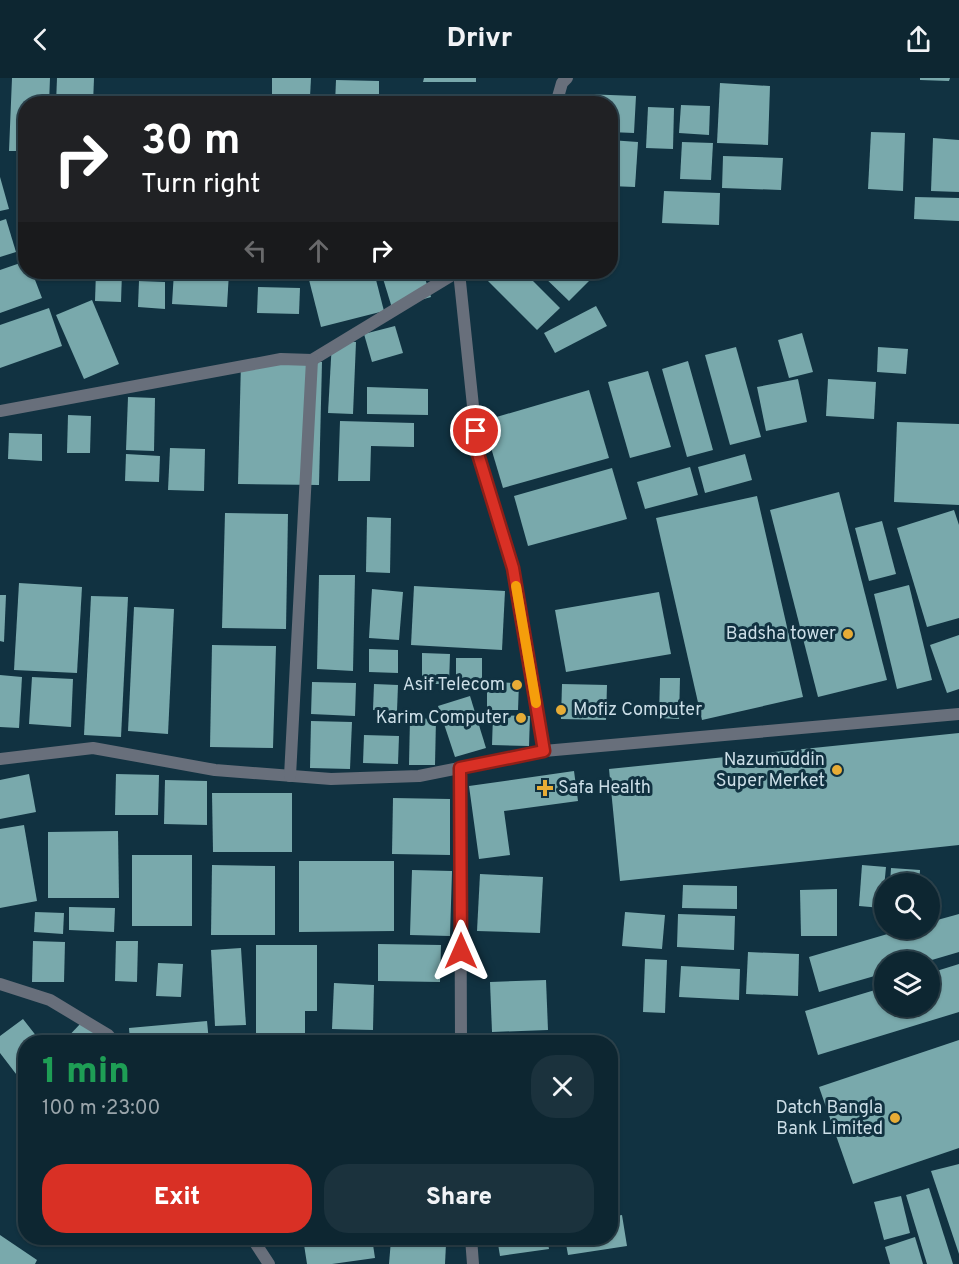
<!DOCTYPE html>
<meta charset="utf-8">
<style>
:root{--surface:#0d2631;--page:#1b323d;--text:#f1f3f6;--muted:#9aa5ab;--line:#2d434d;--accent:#d93025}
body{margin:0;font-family:Overpass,sans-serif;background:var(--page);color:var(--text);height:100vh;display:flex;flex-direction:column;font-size:22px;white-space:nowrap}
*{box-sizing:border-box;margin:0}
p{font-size:20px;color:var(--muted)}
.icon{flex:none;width:33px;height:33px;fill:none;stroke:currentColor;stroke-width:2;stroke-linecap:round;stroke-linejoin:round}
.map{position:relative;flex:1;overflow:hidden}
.details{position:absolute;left:18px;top:957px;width:600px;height:210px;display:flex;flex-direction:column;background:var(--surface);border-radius:24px;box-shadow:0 2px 4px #0004,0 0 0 2px var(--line)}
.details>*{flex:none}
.guide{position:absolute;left:18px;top:18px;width:600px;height:183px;border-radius:24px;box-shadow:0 2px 4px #0004,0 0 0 2px var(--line);background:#202124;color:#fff;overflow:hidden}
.tools{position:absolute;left:874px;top:795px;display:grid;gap:12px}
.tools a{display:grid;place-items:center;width:66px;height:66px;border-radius:50%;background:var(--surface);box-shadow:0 2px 4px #0004,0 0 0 2px var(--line);font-size:30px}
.pin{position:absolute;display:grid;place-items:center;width:51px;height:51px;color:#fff;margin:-26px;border:3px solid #fff;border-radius:50%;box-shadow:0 2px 6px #0007}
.me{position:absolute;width:66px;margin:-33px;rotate:0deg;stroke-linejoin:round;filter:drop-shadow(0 0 4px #0008)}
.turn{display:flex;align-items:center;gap:21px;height:126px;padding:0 24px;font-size:27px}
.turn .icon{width:78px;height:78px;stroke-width:2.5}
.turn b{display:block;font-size:42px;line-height:51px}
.lanes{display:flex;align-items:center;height:57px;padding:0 24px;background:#0003;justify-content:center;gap:30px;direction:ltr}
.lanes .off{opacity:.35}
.round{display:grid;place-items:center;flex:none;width:63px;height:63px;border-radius:24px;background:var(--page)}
.head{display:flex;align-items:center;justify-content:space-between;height:102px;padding:0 24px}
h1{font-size:36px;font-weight:800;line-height:45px;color:#1e9e55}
.primary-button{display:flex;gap:12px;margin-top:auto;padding:12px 24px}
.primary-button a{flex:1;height:69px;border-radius:24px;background:var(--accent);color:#fff;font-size:24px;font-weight:800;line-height:69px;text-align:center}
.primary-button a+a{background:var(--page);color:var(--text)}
header{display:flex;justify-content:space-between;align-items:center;height:78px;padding:0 24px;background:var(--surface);font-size:27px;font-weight:800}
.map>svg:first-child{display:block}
</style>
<header><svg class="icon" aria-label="back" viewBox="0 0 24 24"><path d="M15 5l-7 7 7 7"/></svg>Drivr<svg class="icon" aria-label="share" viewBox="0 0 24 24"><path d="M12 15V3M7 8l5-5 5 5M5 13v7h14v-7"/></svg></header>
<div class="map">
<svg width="959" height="1186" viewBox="0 0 959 1186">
<rect width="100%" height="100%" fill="#113241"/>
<g fill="#79a9ac">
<path d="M12,0H50L49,26H26V73H9Z"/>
<path d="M57,0H94L93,26H56Z"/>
<path d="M272,0H311L310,19L272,17Z"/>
<path d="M424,0H476V4H423Z"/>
<path d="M920,0H950L949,3L920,2Z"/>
<path d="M336,2L379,3V26H335Z"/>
<path d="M720,5L770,8L768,67L717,65Z"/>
<path d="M584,16L636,18L634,55L610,54V26H583Z"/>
<path d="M397,22L431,23V26H397Z"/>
<path d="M444,23L464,24V26H444Z"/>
<path d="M681,27L710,28L709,57L679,55Z"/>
<path d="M648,29L674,30L673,71L646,70Z"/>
<path d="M871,54L905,55L903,113L868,111Z"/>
<path d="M933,60L959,62V114L931,113Z"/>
<path d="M610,62L638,64L635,109L610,108Z"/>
<path d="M682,64L713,65L711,102L680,101Z"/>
<path d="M723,78L783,80L781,112L722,110Z"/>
<path d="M0,99L9,131L0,133Z"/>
<path d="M664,113L720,115L719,147L662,145Z"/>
<path d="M915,119L959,120V143L914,141Z"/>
<path d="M6,141L16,174L0,179V143Z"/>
<path d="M26,183V194H32L42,220L0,235V192Z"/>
<path d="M96,194H122L121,224L95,223Z"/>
<path d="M174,194H229L227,229L172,226Z"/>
<path d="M245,194H293V200L245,198Z"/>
<path d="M307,194H374L384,233L321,249Z"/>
<path d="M381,194H423L431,219L392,230Z"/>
<path d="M484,194H524L560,230L537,252L481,196Z"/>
<path d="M539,194H588L593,199L569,223Z"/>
<path d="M139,203L165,204V231L138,229Z"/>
<path d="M258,209L300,210L299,236L257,235Z"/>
<path d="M92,222L119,286L84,301L56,237Z"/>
<path d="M596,228L607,248L555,275L544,255Z"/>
<path d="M49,230L62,268L0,290V247Z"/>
<path d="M395,248L403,275L372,284L364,256Z"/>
<path d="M802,255L813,294L789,300L778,262Z"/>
<path d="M332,263L356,264L353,336L328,335Z"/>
<path d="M736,269L761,359L730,367L705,277Z"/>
<path d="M878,269L908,271L906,296L877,294Z"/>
<path d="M241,283L322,284L319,407L238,406Z"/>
<path d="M688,283L713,372L687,379L662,291Z"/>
<path d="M648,293L671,369L630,380L608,304Z"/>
<path d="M798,301L807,344L766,353L757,309Z"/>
<path d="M828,301L876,304L874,341L826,338Z"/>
<path d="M367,309L428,311V337L367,336Z"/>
<path d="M589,312L609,380L503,410L483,343Z"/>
<path d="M128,319L155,320L154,373L126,372Z"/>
<path d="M68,337L91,338L90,375H67Z"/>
<path d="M340,343L414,345V369L371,368L370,403H338Z"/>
<path d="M897,344L959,346V427L894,424Z"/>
<path d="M9,355L42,356V383L8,381Z"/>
<path d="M170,370L205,371L204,413L168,412Z"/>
<path d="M126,376L160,378L159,404L125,403Z"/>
<path d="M745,376L752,402L705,415L698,389Z"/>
<path d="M690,389L698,417L645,431L637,404Z"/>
<path d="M612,390L627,441L528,468L514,418Z"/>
<path d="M839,414L887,602L818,619L770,432Z"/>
<path d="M757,418L803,619L702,642L656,440Z"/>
<path d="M954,432L959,447V540L927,549L897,450Z"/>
<path d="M225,435L288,436L286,551L222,550Z"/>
<path d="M367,439L391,440L390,495L366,494Z"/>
<path d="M882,443L896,496L869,503L855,450Z"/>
<path d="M319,497H355L353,593L317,591Z"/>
<path d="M19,505L82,509L77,595L14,592Z"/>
<path d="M909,507L932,602L897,611L874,516Z"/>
<path d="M414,508L505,513L502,572L411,567Z"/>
<path d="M372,511L403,514L399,562L369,560Z"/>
<path d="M659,514L671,576L566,594L555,532Z"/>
<path d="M0,517H6L4,564L0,563Z"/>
<path d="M91,518L128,519L121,659L84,657Z"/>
<path d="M134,529L174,531L168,656L128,653Z"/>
<path d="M959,557V611L947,615L930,567Z"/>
<path d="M212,567L276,568L273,670L210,669Z"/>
<path d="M369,571L398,572V595L369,594Z"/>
<path d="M422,575L450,576L449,606H422Z"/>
<path d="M456,580H482V613L456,612Z"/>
<path d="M0,597L22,599L19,650L0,649Z"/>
<path d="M32,599L73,601L71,649L29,646Z"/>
<path d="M660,600H680L679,641L659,640Z"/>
<path d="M312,604L356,605L355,638L311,636Z"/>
<path d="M487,604L519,605L518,632H487Z"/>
<path d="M374,606L398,607L397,633L373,632Z"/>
<path d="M562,606L607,607L606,642L561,641Z"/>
<path d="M470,618L486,670L455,679L438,628Z"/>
<path d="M493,637L530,638L529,668L492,667Z"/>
<path d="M410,640L436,641L435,687H409Z"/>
<path d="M311,643L352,644L350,691L310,690Z"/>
<path d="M959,655V767L620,803L609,691Z"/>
<path d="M364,657L399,658L398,686L363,685Z"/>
<path d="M574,693L578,723L504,733L510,777L479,781L469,708Z"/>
<path d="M29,696L36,734L0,741V702Z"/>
<path d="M116,696L159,697L158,737H115Z"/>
<path d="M165,702L207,703V747L164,746Z"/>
<path d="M212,715H292V774H213Z"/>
<path d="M393,720L450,721V777L392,776Z"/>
<path d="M24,747L37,823L0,830V751Z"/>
<path d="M118,753L119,820H48V754Z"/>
<rect x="132" y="777" width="60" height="71"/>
<path d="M299,783H394V853L299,854Z"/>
<path d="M212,787L275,788V857H211Z"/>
<path d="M862,787L886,789L882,830L859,828Z"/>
<path d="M891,790L920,792L919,806H890Z"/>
<path d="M412,792L452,793L450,858L410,857Z"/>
<path d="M480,796L543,799L540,855L477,853Z"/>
<path d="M683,807L737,808V831L682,830Z"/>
<path d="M837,811V858H801L800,812Z"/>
<path d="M69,829L115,830L114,854L69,852Z"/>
<path d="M35,834L64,835L63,856L34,854Z"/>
<path d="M625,834L665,837L662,871L622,868Z"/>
<path d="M678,836L735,838L734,872L677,869Z"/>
<path d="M959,836V874L925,884H885V895L819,914L809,879L908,850H930V844Z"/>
<path d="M33,863L65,864L64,904H32Z"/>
<path d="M116,863H138L137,904L115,903Z"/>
<path d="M378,866L441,867L440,904L378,903Z"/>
<path d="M256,867H317V933H305V964H256Z"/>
<path d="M241,870L246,947L215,948L211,872Z"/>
<path d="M748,874L799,876L798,918L746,916Z"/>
<path d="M645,881L667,882L665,935L643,934Z"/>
<path d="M158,885L183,886L181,919L156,918Z"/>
<path d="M959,886V934L818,977L805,933L885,909V928H930V895Z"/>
<path d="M681,888L740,891L739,922L679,919Z"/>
<path d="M546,902L548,952L492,954L490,904Z"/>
<path d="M334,905L374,907L373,952L332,951Z"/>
<path d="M23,941L41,964H26V1009L0,975V958Z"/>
<path d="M207,943L209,964H130L129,950Z"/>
<path d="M82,944L104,964H63Z"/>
<rect x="311" y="958" width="39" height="6"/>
<path d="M959,962V1070L853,1106L819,1009Z"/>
<path d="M959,1086V1176L931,1093Z"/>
<path d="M929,1110L953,1186H927L906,1117Z"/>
<path d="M901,1118L910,1155L884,1162L874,1124Z"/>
<path d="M622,1137L627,1168L568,1177L565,1160H610V1139Z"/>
<path d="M0,1157L37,1182L35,1186H0Z"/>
<path d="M915,1159L923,1186H890L885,1169Z"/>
<path d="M303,1160H372L375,1180L332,1186H307Z"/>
<path d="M497,1160H547L549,1171L500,1178Z"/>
<path d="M391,1162L446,1166L445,1186H389Z"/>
</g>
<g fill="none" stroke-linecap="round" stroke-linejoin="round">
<g stroke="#686f7b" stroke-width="12">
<path d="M556,26L562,5L567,0"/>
<path d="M459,194L478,376L513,490L544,673"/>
<path d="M0,333L281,281L312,282L457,194"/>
<path d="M0,681L93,670L215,692L331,701L419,698L544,673L959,636"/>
<path d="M460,690L461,964"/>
<path d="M290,698L312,282"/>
<path d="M0,906L50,922L108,957L114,964"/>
<path d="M252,1160L269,1186"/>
<path d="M471,1160L473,1186"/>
</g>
</g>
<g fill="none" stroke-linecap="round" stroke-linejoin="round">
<g stroke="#8d1f18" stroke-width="15">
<path id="route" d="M461,873L460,690L544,673L513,490L478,376L476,353"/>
</g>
<use href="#route" stroke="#d93025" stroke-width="10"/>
<path stroke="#f59e0b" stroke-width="10" d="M516,508L536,625"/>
</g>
<g fill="#e7ac36" stroke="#113241" stroke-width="2">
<circle cx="848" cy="556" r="6"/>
<circle cx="517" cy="607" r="6"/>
<circle cx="561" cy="632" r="6"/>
<circle cx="521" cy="640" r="6"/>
<circle cx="837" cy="692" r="6"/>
<path d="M542 701h6v6h6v6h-6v6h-6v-6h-6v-6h6z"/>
<circle cx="895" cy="1040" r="6"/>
</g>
<g text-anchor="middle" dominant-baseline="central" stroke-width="6" stroke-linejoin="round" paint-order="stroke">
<g font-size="18" fill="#ccdee7" stroke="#113241" text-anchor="end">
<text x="836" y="556">Badsha tower</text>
<text x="505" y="607">Asif Telecom</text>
<text x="573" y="632" text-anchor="start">Mofiz Computer</text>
<text x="509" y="640">Karim Computer</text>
<text x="825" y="682">Nazumuddin<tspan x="825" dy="21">Super Merket</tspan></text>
<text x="558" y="710" text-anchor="start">Safa Health</text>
<text x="883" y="1030">Datch Bangla<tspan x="883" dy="21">Bank Limited</tspan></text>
</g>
</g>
</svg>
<div class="tools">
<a><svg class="icon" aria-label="search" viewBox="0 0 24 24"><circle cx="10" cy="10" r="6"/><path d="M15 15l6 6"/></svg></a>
<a><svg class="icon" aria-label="layers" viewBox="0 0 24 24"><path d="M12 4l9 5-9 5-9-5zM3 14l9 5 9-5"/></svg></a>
</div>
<div class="pin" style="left:476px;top:353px;background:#d93025"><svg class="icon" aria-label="arrive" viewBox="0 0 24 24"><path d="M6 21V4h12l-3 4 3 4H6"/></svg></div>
<svg class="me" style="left:461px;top:873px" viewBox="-20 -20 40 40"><path d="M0-17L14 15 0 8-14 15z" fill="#d93025" stroke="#fff" stroke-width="4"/></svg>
<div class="guide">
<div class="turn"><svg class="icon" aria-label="right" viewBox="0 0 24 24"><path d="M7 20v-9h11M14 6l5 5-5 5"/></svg><div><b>30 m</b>Turn right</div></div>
<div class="lanes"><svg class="icon off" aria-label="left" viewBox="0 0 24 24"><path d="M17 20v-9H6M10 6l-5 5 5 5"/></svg><svg class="icon off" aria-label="ahead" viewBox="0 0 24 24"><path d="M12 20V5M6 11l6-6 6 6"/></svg><svg class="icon" aria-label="right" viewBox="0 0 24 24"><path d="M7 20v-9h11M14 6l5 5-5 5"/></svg></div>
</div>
<section class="details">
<div class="head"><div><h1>1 min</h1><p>100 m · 23:00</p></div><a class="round"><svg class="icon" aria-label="close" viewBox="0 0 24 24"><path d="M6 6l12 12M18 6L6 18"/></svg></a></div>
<div class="primary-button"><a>Exit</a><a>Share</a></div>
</section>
</div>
